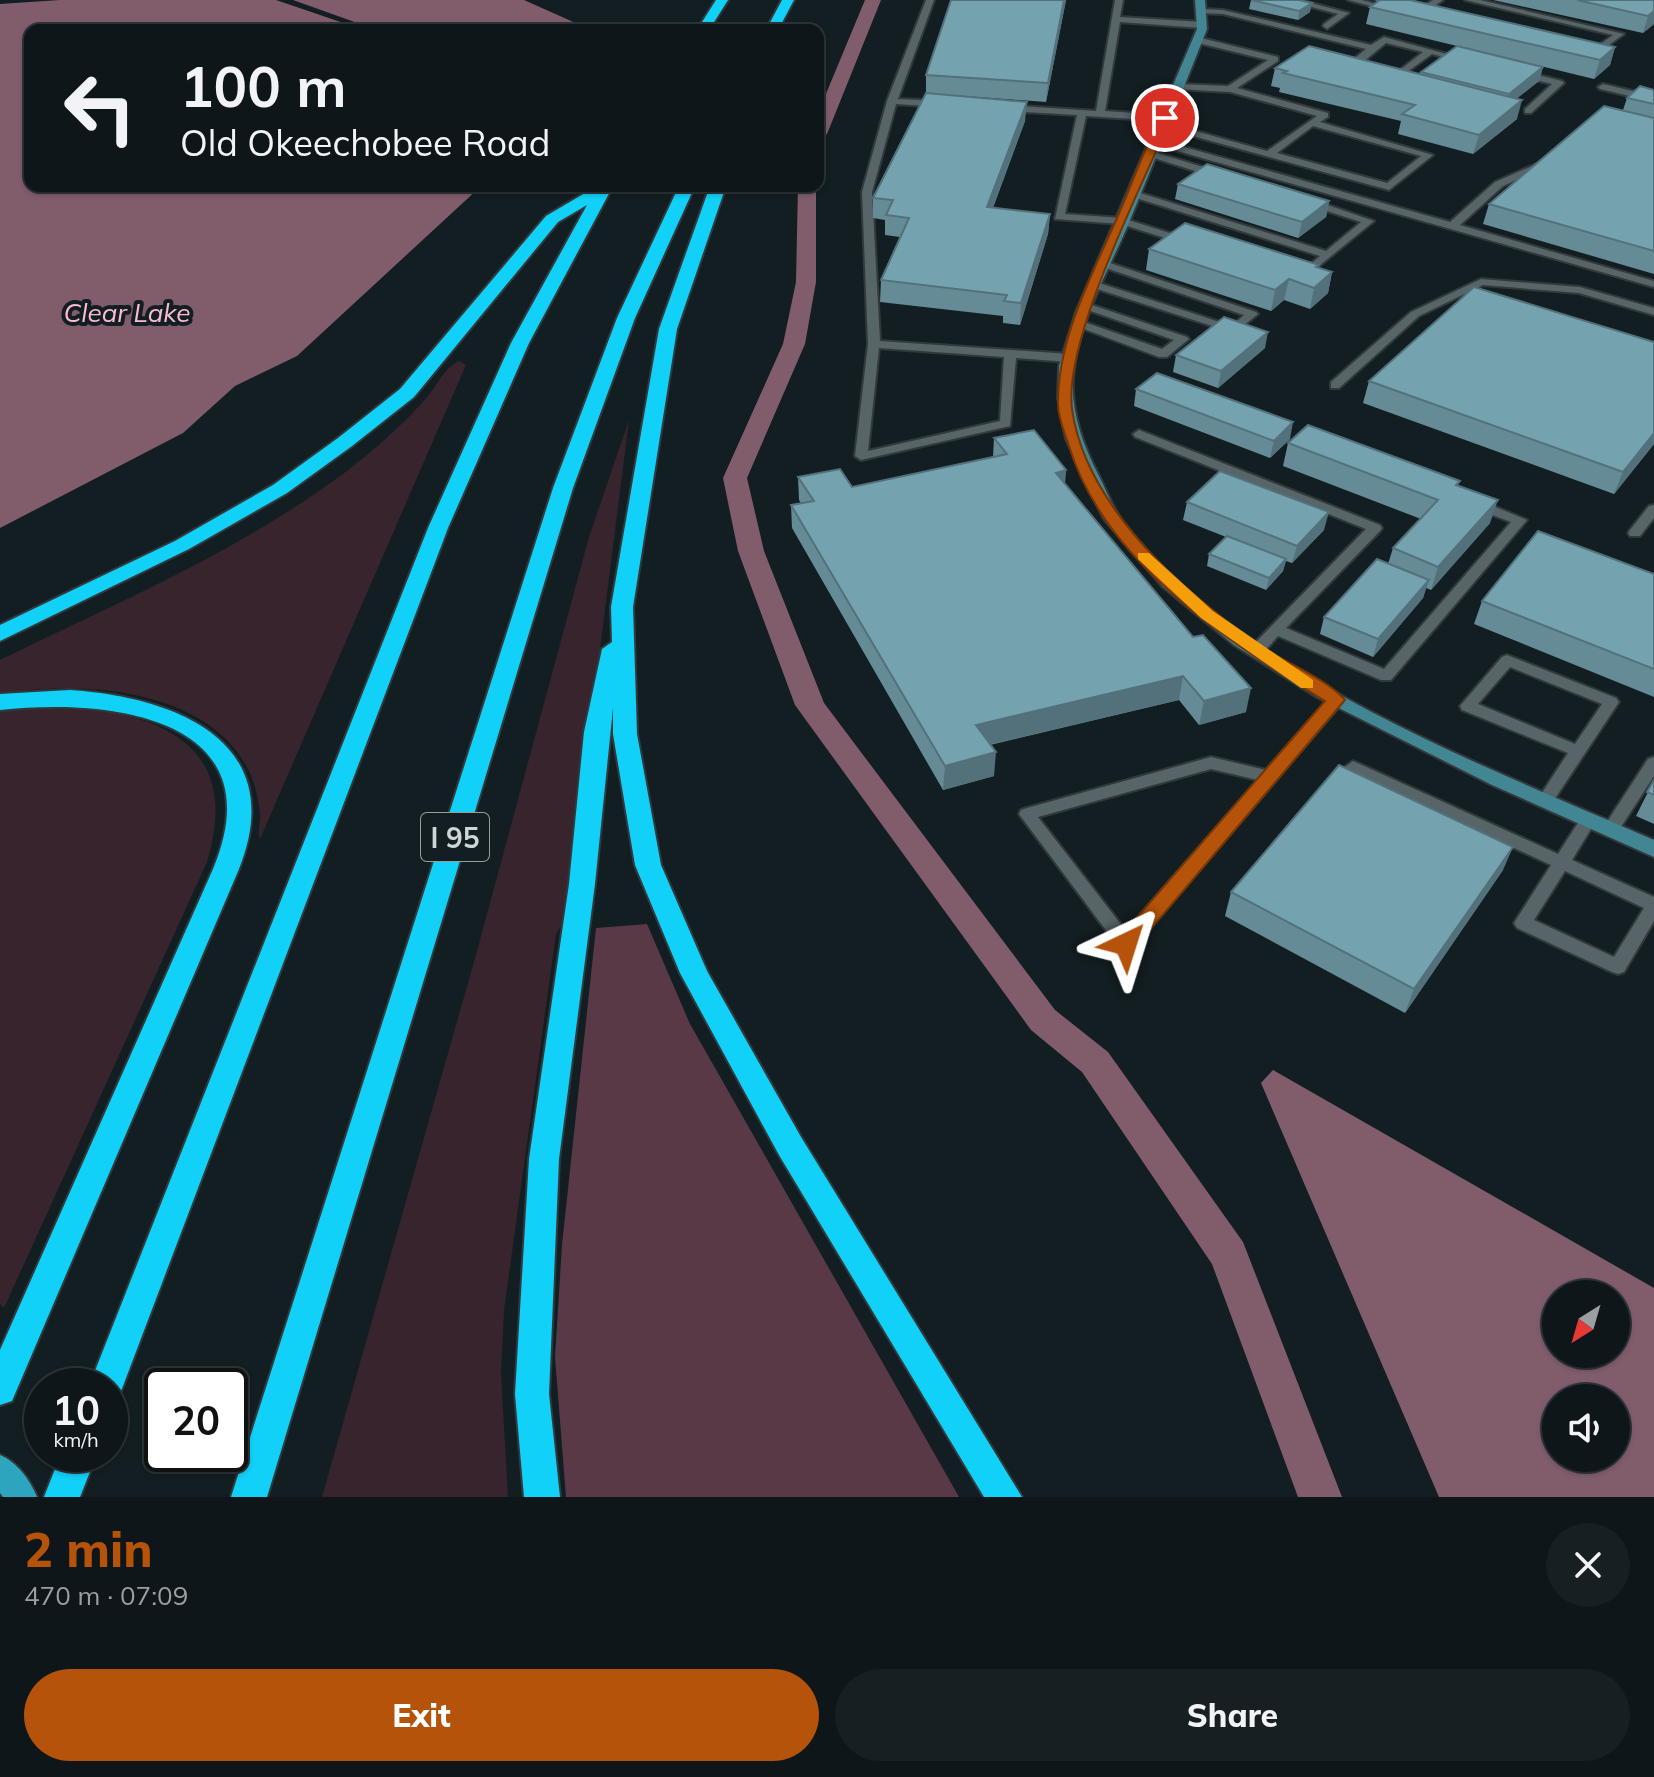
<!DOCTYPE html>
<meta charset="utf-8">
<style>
:root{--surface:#0e161a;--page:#171f23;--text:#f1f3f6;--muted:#9b9fa2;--line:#2e3539;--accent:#b45309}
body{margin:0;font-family:Mulish,sans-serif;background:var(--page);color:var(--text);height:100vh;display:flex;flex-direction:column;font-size:30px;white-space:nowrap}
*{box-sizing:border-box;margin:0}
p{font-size:26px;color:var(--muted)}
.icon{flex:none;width:44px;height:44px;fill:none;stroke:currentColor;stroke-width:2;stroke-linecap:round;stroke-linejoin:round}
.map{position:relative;height:1497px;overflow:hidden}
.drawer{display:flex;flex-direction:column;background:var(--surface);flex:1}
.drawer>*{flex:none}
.top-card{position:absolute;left:24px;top:24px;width:800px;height:168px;border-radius:16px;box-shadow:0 2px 6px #0004,0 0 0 2px var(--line);background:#0e161a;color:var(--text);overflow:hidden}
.needle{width:52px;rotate:217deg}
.controls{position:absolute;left:1542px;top:1280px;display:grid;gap:16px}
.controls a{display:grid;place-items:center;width:88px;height:88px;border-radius:50%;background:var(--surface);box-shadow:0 2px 6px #0004,0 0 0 2px var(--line);font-size:40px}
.speed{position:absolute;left:24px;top:1368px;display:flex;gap:16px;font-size:40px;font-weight:700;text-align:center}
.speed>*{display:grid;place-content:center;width:104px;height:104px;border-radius:50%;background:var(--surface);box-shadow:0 2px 6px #0004,0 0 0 2px var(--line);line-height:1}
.speed small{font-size:20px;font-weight:400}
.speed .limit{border:4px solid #111;border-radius:12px;background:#fff;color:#111}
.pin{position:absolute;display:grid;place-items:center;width:68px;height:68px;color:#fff;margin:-34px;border:4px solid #fff;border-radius:50%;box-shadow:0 2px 8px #0007}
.me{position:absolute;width:88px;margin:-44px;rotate:41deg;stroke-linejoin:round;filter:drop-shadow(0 0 6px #0008)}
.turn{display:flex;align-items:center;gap:28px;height:168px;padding:0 24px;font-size:36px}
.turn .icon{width:104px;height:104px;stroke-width:2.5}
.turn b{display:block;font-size:56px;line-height:68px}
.round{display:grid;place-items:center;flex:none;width:84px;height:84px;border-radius:42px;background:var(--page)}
.headline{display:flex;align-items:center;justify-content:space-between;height:136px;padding:0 24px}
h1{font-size:48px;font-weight:800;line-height:60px;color:var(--accent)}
.cta{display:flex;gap:16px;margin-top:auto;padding:16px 24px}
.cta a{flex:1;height:92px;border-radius:48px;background:var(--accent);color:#fff;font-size:32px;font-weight:800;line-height:92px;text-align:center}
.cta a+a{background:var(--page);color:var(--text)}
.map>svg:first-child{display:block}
</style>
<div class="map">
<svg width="1654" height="1497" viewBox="0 0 1654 1497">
<rect width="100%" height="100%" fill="#131e22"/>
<g fill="#38242c">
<path d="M460,361L466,365L260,839C257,830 261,823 260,814C259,803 256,789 252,778C216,688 81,679 0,694V660C116,603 238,552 343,474C373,451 403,425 428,396C438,384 446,365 460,361Z"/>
<path d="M629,420L566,918L556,934L504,1310L501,1373L508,1497H322L477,951L589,537Z"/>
<path d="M59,705C159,713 243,743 207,862L4,1308L0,1304V711Z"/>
</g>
<path fill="#5a3947" d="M647,924L690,1024L959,1497H566L555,1357L562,1245L596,928Z"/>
<g fill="#815d6c" fill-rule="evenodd">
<path d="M60,0H276L364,30H30V186L479,188L297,356L235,386L183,433L0,528V4Z"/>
<path d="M293,0H524L589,29L377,30Z"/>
<path d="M1273,1070L1654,1288V1497H1439L1261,1083ZM1556,1294H1616V1354H1556ZM1556,1398H1616V1458H1556Z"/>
</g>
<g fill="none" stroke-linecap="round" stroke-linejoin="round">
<g fill="#815d6c" fill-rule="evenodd">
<path d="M865,0H881L827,134L818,139V113Z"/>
<path d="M798,186H816V282L805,344L747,478L764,551L824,703L1055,1010L1108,1052L1243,1242L1342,1497H1298L1212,1264L1082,1072L1031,1030L795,705L738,551L723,478L783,344L796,282Z"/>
</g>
<g stroke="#32393c" stroke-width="4">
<g id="lane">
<path d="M926,0H934L898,99L942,101L947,104L942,107L896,104L872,192L880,341L1069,354L1075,358L1069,362L1016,358L1010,426L861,460L855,456L868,344L862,192L887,101ZM879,348L1004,357L1000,421L868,451Z"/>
<path d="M1115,0H1123L1120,17L1202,22L1206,25L1202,28L1120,22L1105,111L1165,115L1170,118L1165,121L1086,116L1065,214L1122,218L1192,240V244H1184L1121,224L1055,219L1077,115L1005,111L1000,108L1005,105L1096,111Z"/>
<path d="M1285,0H1300L1349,13L1327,29L1323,26L1324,24L1338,14Z"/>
<path d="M1348,0H1362L1397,10L1393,12Z"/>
<path d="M1433,0H1443L1419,17H1413V13Z"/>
<path d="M1465,0H1480L1624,34L1591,58L1588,57V53L1613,35Z"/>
<path d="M1203,9L1223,10L1371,45L1384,37L1469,60L1465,63L1432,54L1393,82L1382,77L1386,74L1392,76L1423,52L1386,43L1352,71L1344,67L1366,49L1223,14L1200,13L1199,11Z"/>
<path d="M1197,37L1278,57V61L1237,88L1328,113V117L1320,122L1433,155L1389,190L1160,127L1158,125L1163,122L1267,151L1317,116L1230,92L1175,89L1173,87L1178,84L1228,86L1268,60L1194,42V38ZM1313,126L1421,156L1387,183L1277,153Z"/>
<path d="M1518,70L1562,81L1564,83L1531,113H1525V109L1552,84L1515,75V71Z"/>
<path d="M1603,84L1654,96V102L1600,89L1598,87Z"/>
<path d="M1156,139L1450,222L1495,182L1541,162H1547V166L1503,186L1460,225L1654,281V287L1153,144L1151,142Z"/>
<path d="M1151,151L1222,173L1223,175L1214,177L1148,156V152Z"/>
<path d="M1134,191L1326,251L1361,222L1305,204V200H1313L1374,221L1303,279L1299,278V274L1320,256L1130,196L1129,194Z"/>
<path d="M1104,261L1256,312L1258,314L1234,333L1091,287V283H1099L1232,326L1244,315L1100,266L1099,264Z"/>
<path d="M1481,279L1580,287L1654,308V315L1579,293L1483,285L1419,316L1339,388H1331V382L1411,312Z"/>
<path d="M1086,303L1187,337L1189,339L1167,357H1159L1076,326V322H1084L1162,349L1174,340L1082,308L1080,306Z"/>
<path d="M1139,430L1380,525L1382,528L1380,531L1286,628L1384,669L1511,522L1471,507V501H1481L1527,520L1391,680H1381L1278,636C1270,644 1263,658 1250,654L1248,651L1250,648L1366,529L1135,437L1133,434Z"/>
<path d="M1654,505V518L1640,536H1630L1628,533L1630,530L1649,506Z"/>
<path d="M1507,655L1616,698L1619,702L1552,803L1546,805L1538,799L1568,753L1462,710L1460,706L1502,657ZM1510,667L1602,704L1575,744L1478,704Z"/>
<path d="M1336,695L1341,696L1344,700L1341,704L1132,949L1126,951L1120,949L1019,814L1021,810L1027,808L1211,757L1266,770L1331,696ZM1211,769L1258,780L1126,931L1038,817Z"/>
<path d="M1654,757V776L1617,833H1605L1603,829L1605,825L1648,759Z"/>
<path d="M1353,761L1558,854L1583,815H1595L1597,819L1572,860L1654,897V921L1624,972L1618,974L1612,972L1517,928L1514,923L1551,865L1347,771L1345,767ZM1565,871L1644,908L1614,957L1534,920Z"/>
</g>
</g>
<g stroke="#32393c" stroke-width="4">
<path id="secondary" d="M1195,0H1205L1207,29C1181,94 1155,160 1128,225C1107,274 1077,324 1073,378C1071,413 1083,445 1099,476C1106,490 1112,506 1121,519C1235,673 1483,765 1654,840V857L1492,785L1317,697L1234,645L1163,587L1104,519L1066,439L1058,398L1059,366L1076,312L1197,29Z"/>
</g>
<g stroke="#32393c" stroke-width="4">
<path id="primary" d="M0,1455C17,1462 30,1480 37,1497H3L0,1493Z"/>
</g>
<g stroke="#32393c" stroke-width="4">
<g id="highway">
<path d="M716,0H728L709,30H697Z"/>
<path d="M782,0H794L778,30H766Z"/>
<path d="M597,186H613L529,343L448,528L123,1386L118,1398L110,1401V1386H89L428,528L511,343L587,205L558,222L414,397L352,446L287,493L189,549L0,641V625L175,541L273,485L338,438L400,389L546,216Z"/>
<path d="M679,186H695L635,318L573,488L267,1497H231L553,488L617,318Z"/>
<path d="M710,186H726L677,329L633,607L637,734L661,865L707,971L801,1137L1022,1497H984L779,1155L680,973L635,865L613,734V708L595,884L559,1159L549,1394L560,1497H524L515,1394L529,1159L569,884L584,732L602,649L612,642L611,607L659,329Z"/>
<path d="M70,690C175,697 290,741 239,869L12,1401L0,1405V1350L213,869C277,716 107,698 0,710V694Z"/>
<path d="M61,1454H97L80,1497H44Z"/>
</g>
</g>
<use href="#lane" fill="#576468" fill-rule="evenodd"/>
<use href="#secondary" fill="#428593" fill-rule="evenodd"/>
<use href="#primary" fill="#2da5be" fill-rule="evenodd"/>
<use href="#highway" fill="#11d1f8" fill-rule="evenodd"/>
</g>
<g fill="#658b96">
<path d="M951,0H1066L1046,102L951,95L1025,121L993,208L1050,214L1048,234L1020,325L1003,323V316L880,302L881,280L900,237L885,235V220L873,218V198L926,93V75Z"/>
<path d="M1251,0H1303L1310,12L1298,20L1249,9Z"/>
<path d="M1373,0H1409L1615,47L1610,65L1594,79L1471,49L1543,67L1539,81L1517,98V119L1473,154L1398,134L1401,121L1279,92L1280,88L1271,86L1275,68L1420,74L1421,72L1457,46L1366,24L1370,7L1378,1Z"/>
<path d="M1493,0H1654V24L1643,33Z"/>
<path d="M1654,90V274L1483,224L1489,204L1623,110L1627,98Z"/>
<path d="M1178,184L1329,201L1326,217L1298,238L1175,199Z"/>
<path d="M1149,249L1319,268L1332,272L1328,293L1310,309L1284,300L1271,311L1146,270Z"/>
<path d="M1265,348L1218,388L1173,372L1176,355Z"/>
<path d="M1369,381L1654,444L1614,494L1363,403Z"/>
<path d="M1136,389L1290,439L1270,458L1134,406Z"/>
<path d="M994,438L1066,470L1065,483L1246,712L1199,725L1179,700L990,745L994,776L943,790L792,528L791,505L801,503L799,500L798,477L852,487L993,457Z"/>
<path d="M1288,443L1460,481L1458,485L1490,523L1431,590L1426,588L1423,598L1373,657L1320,634L1324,617L1388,564L1393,548L1421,519L1283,466Z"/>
<path d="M1187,502L1324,530L1292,563L1286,561L1283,571L1266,590L1207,566L1209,554L1226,537L1183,520Z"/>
<path d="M1654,574V697L1474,624L1482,601Z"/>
<path d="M1654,780V824L1636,816Z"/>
<path d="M1503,870L1405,1013L1225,916L1231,892Z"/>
</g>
<g fill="#52717a">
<path d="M1064,0H1066L1046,102L1048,83Z"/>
<path d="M1312,3L1310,12L1298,20L1299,11Z"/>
<path d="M1654,11V24L1643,33L1648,16Z"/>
<path d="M1615,47L1610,65L1594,79L1600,60Z"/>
<path d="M1543,67L1539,81L1505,108L1509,94Z"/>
<path d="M1522,100L1517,119L1473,154L1479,135Z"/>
<path d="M1027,102L1025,121L985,228L987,207Z"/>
<path d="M1329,201L1326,217L1298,238L1302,222Z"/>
<path d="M1050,214L1048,234L1020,325L1021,303Z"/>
<path d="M1332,272L1328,293L1310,309L1314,288Z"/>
<path d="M1289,279L1284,300L1271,311L1275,290Z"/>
<path d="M1268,332L1265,348L1218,388L1221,371Z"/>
<path d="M1293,422L1290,439L1270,458L1274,441Z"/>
<path d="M1654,433V444L1614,494L1623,472Z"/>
<path d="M1066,470L1063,493L1056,473Z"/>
<path d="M1498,500L1490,523L1431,590L1438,567Z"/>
<path d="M1329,512L1324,530L1292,563L1297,546Z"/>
<path d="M1286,559L1283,571L1266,590L1269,578Z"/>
<path d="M1429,580L1423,598L1373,657L1378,639Z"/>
<path d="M1183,676L1179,700L974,748L976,725Z"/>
<path d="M1251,688L1246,712L1199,725L1204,701Z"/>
<path d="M996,752L994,776L943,790L945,766Z"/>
<path d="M1513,847L1503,870L1405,1013L1414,989Z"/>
</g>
<g fill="#75a2af" stroke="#52717a" stroke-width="2">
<path d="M951,0H1064L1048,83L926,75Z"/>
<path d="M1251,0H1299L1312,3L1299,11Z"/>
<path d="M1380,0H1410L1615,47L1600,60L1370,7Z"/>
<path d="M1577,0H1654V11L1648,16Z"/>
<path d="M1309,46L1522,100L1479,135L1402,114L1415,105L1283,73L1287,71L1275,68Z"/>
<path d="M1457,46L1543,67L1509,94L1421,72Z"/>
<path d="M1640,86L1654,90V104L1627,98Z"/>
<path d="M926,93L1027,102L987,207L1050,214L1021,303L1004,301L1007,295L881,280L909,218L886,215L893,200L873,198Z"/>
<path d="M1604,106L1654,118V251L1489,204Z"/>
<path d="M1207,164L1329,201L1302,222L1178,184Z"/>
<path d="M1185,223L1319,265L1316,267L1332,272L1314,288L1289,279L1275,290L1149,249Z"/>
<path d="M1474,287L1654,342V433L1623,472L1369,381Z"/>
<path d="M1224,317L1268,332L1221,371L1176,355Z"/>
<path d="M1157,373L1293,422L1274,441L1136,389Z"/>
<path d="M1308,425L1460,481L1456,485L1498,500L1438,567L1393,548L1438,500L1288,443Z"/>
<path d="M1034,430L1066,470L1056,473L1193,637L1203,635L1251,688L1204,701L1183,676L976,725L996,752L945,766L791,505L814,501L798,477L840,469L852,487L1007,454L994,438Z"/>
<path d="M1220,471L1329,512L1297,546L1187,502Z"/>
<path d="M1538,531L1654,574V669L1482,601Z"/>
<path d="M1227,536L1286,559L1269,578L1209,554Z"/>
<path d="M1377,559L1429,580L1378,639L1324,617Z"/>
<path d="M1339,765L1513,847L1414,989L1231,892Z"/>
<path d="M1654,780V795L1647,792Z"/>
</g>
<path fill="#b45309" stroke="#753606" stroke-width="2" d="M1162,116L1171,118C1142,186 1063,340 1072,409C1083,490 1154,564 1215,612C1230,625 1247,638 1263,648C1285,662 1330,681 1345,700L1134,949L1126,952L1116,944L1119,938L1325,701C1227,641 1104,562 1069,446C1065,433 1058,418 1058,405C1057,337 1094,272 1120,211C1134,179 1145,146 1162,116Z"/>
<path fill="#f59e0b" d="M1138,553H1149L1213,611L1313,680V688H1301L1201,618L1138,559Z"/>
<g text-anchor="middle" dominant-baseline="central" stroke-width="8" stroke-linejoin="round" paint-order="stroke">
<g font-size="26" font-style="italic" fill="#fbbbd6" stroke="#131e22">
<text x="127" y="312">Clear Lake</text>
</g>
<rect fill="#131e22" stroke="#969ea1" stroke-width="2" x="421" y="813" width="68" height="48" rx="6"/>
<g font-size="28" font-weight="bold" fill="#ced5d8">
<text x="455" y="837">I 95</text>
</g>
</g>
</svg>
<div class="controls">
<a><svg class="needle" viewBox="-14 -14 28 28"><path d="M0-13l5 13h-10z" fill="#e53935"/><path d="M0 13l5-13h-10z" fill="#9b9fa2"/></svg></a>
<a><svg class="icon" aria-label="sound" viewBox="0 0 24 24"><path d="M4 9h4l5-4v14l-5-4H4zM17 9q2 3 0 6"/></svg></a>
</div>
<div class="speed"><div>10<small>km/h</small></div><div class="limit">20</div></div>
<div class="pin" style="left:1165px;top:118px;background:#d93025"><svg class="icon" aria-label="arrive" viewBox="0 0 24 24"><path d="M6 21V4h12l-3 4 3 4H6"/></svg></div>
<svg class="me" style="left:1126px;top:944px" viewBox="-20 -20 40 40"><path d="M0-17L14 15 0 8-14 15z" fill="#b45309" stroke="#fff" stroke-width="4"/></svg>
<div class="top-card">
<div class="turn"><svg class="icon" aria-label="left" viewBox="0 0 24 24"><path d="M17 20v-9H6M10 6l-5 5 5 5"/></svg><div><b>100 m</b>Old Okeechobee Road</div></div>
</div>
</div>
<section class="drawer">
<div class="headline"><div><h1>2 min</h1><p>470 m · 07:09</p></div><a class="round"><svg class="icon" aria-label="close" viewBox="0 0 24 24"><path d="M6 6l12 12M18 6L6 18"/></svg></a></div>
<div class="cta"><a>Exit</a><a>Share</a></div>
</section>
